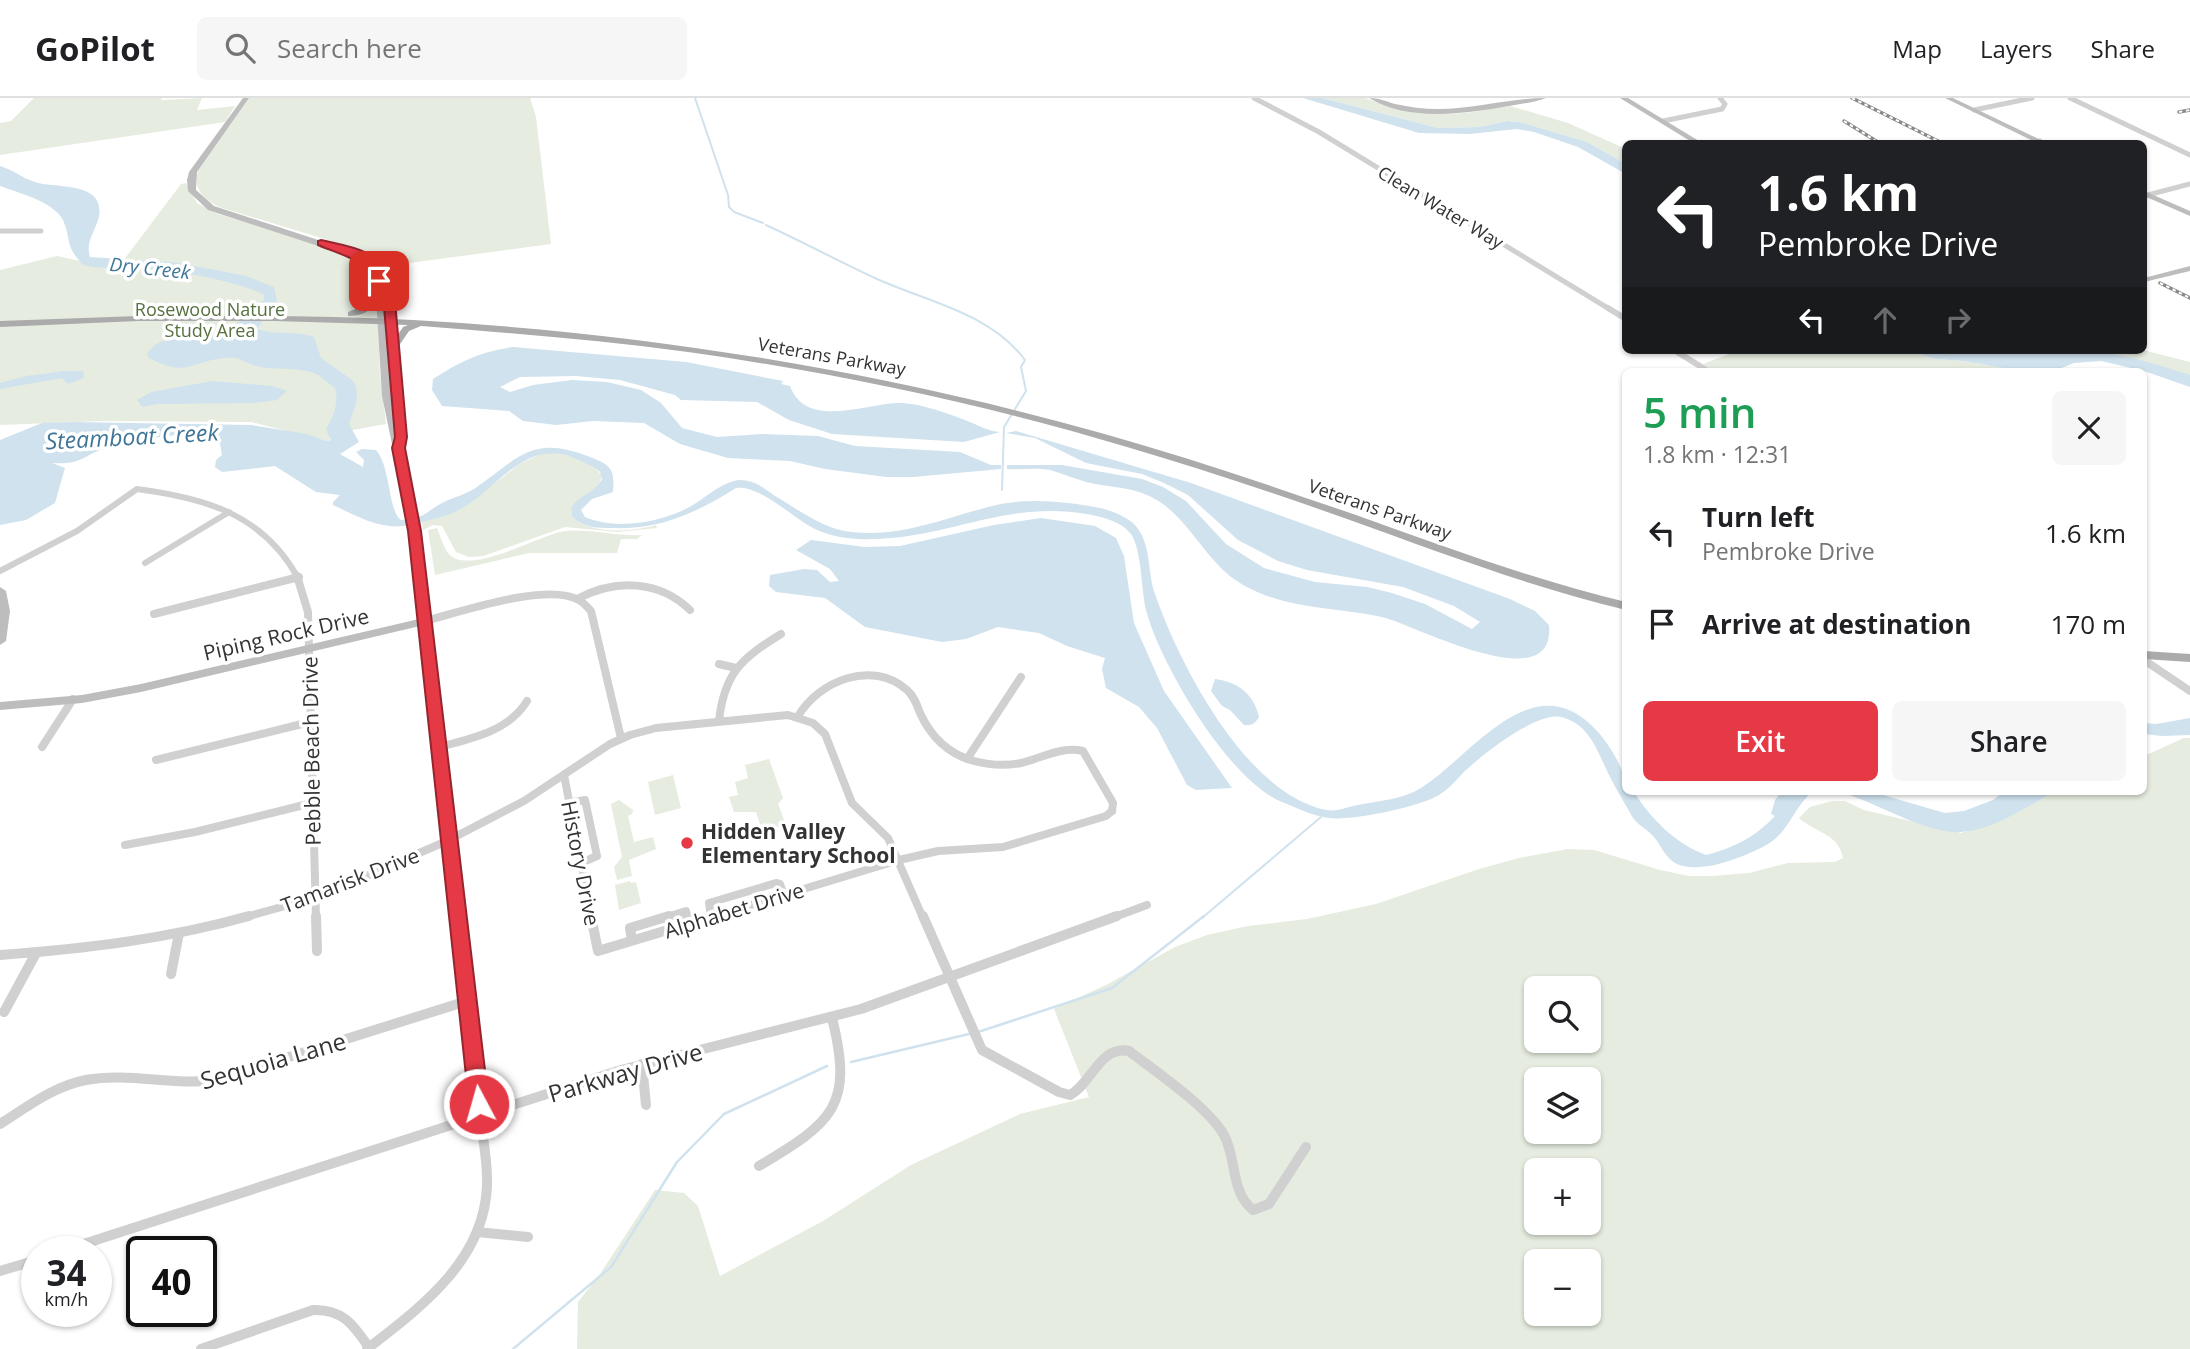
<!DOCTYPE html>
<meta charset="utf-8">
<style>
:root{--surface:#fff;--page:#f6f6f6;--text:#202124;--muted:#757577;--line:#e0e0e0;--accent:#e63946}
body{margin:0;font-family:"Open Sans",sans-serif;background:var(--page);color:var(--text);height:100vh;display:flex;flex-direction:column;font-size:26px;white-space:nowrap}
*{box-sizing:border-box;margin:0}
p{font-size:23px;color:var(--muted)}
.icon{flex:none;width:38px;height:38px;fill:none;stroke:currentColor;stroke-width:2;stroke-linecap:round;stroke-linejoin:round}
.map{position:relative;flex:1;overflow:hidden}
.panel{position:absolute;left:1622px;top:270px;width:525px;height:427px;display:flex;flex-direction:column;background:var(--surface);border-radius:10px;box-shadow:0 2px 5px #0004}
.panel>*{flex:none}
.guide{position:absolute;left:1622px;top:42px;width:525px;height:214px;border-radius:10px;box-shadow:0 2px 5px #0004;background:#202124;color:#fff;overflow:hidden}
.fabs{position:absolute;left:1524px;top:878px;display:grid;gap:14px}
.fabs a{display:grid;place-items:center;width:77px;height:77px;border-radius:10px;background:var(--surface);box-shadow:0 2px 5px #0004;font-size:35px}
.speed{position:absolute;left:21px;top:1138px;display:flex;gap:14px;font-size:35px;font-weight:700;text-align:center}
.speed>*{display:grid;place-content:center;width:91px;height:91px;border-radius:50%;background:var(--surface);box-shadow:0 2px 5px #0004;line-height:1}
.speed small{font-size:18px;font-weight:400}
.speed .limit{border:4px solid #111;border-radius:10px;background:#fff;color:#111}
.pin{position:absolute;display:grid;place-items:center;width:60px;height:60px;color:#fff;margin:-30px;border-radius:14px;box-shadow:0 4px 10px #0006}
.me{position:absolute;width:77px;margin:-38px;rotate:354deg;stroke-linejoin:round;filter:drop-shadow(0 0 5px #0008)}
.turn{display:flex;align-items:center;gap:24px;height:147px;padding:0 21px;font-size:32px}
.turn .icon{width:91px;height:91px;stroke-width:2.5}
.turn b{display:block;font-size:49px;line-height:60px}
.lanes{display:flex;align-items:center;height:66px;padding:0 21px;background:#0003;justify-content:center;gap:35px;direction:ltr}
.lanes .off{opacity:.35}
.round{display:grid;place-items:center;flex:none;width:74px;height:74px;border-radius:10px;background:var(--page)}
.headline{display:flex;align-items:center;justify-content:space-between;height:119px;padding:0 21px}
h1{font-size:42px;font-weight:600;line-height:52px;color:#1e9e55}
.cta{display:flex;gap:14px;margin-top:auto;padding:14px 21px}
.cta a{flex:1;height:80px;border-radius:10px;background:var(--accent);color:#fff;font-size:28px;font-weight:600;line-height:80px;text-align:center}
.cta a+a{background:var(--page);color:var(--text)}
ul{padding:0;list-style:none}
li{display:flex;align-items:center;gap:21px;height:91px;padding:0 21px}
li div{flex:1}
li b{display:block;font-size:26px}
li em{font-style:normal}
header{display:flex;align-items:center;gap:42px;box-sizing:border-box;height:98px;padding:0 35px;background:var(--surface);border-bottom:2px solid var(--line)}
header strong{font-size:33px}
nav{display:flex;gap:38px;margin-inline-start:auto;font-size:24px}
.search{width:490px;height:63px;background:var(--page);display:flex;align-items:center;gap:18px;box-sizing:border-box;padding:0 24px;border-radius:10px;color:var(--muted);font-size:26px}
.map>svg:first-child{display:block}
</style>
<header>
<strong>GoPilot</strong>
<div class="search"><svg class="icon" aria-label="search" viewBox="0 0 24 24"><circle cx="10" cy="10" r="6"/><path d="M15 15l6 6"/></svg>Search here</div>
<nav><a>Map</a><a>Layers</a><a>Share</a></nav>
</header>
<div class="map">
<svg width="2190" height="1251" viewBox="0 0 2190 1251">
<rect width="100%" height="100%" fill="#fff"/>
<g fill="#e6ecdf" fill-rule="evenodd">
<path d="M34,0H162L161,2L202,0L197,12L235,8L225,24L0,57V25L11,23Z"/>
<path d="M249,0H530L536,19L551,146L387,168L364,153L219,109C203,100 193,92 198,73Z"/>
<path d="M1322,0H1365L1394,10L1439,16L1466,15L1510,8L1568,25L1626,51V66L1587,44L1520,24L1507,23L1480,29L1438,30Z"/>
<path d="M186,85L197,105L215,115L301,141L365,166L376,181L380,276L386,326L347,333L327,343L251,324L102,323L0,327V172L57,158L117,171L181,86Z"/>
<path d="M1739,252H1907L1935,261L1964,263L2019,273H1714L1703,266Z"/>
<path d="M2084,252H2143L2190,264V277Z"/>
<path d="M546,354C565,355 591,362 602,378L598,389L571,409L572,419C592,437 632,434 656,427L657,430L617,434L565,429L483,458L469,459L456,454L442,428L433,427L423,432L422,424L460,412L521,365Z"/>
<path d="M437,430C440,437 443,448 448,455C466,479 537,439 560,434C586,429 615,439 642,437L637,441H621L617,455H529L435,477L428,432Z"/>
<path d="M2184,640H2190V1251H577L578,1204L600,1176L655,1092L684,1095L698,1108L720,1178L823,1123L911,1067L1020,1016L1089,999L1054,911L1108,886L1175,849L1207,837L1248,828L1307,821L1376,806L1479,771L1519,760L1568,751L1594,752L1660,772L1689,778H1712L1749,775L1788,765L1835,764L1843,760C1839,736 1816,735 1799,720L1810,709L1832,703H1845L1864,712L1961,735L2007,720L2056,693H2144V658ZM1536,891H1589V943H1536ZM1536,982H1589V1034H1536ZM1536,1073H1589V1125H1536ZM1536,1164H1589V1216H1536Z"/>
<path d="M769,661L783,700L778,706L786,727L762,732L756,714H734L729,699L738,697L735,684L748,680L745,667Z"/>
<path d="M673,677L681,710L655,717L648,684Z"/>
<path d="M619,702L633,712L632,716L628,718L634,744L653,739L656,751L629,762L632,778L617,782L614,769L622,759L611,706Z"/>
<path d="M630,783L631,785L636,784L641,805L619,812L615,787Z"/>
</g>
<g fill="#cfe2ee">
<path d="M1303,0H1322L1438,30L1480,29L1507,23L1520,24L1587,44L1626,66V76L1578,49L1534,34L1517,31L1469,36L1419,35Z"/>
<path d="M0,68C14,72 22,80 35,84C53,91 105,82 99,118C96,133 85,143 90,159L179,165L246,178L274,189L277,203L257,231C275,238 296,232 314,239L321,260L352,282L356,288L357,302L349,326L359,344L340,356L363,369L364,362L356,354L362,351L376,352C391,369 388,413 401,422C428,420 425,413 444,404C454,399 464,397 474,391C519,360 531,336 590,359C611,367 615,371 613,394L592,401L581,412L585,419C617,433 664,424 693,407C707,398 724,383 740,382C755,382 763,390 775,398C799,412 825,432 852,434C906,440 950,417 1001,406C1030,400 1070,404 1100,410C1111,412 1127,419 1135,427C1152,446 1147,474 1155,496C1179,566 1246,696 1326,712C1338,714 1346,709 1358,707C1378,703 1404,701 1421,690C1473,657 1534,562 1598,634C1611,649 1626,673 1626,693H1633C1651,720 1674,745 1706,757C1734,750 1755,739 1775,718L1771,716L1775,702L1782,693H1814C1795,706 1790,733 1768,746C1747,758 1699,778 1675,765C1664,758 1661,747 1654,739C1647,731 1639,728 1633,720C1625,706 1616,691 1609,677C1597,653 1590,626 1561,619C1536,614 1483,656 1465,673C1457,681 1449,691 1439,697C1419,709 1352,723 1329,720C1313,718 1297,710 1282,704C1229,683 1160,566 1146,512C1141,492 1142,452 1131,436C1121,423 1102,419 1087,416C1005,402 948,441 871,441C852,442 832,439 815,431C794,421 759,386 736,390C698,414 660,432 613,430C597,430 585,430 572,419L571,410C579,397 595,395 602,381L600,374C592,367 581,363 572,359C525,341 497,391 461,411C452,417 416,426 405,428C378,431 357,418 333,407V404L340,397L316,394L275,368L222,374L215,369L216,362L222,357L220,346C216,341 213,338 207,337C190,332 128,344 109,349C82,357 84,367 52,365L65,370L55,405L26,422L0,427V342L42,325L74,324L251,327L307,336L326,343L331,342L326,331C334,317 339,305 335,290C329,286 323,280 318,277C302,268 276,273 256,268C244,264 238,258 225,260C187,264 188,280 149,260L147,256C161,233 192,244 214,237C233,230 250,216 264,202V197C242,184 174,172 148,170C126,169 105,172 83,167C64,146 72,143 63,122C53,103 18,95 0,88Z"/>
<path d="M513,249L686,264L783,283L781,286L790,288C807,333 867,304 902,305C922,306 946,315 965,322C978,327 987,333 1000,334L964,344L832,336L789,322L757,304L681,302L675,297L620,282L576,278L520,279L500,289L510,294L533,287L572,282L607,284L641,292L661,305L682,330L717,339L762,336L818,338L855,348L960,354L991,367H1001V371L913,379H886L825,371L790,363L728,360L680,346L644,325L593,323L556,327L523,323L509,313L442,308L432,292L433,281C459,264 481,253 513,249Z"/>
<path d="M1907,252L2026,254C2047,260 2063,250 2084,252C2116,254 2160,267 2190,277V289L2144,273L2101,263L2074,265L2054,273H2019L1964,263L1935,261Z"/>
<path d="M64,273H83L84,280L68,286L62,280L0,291V285L26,278Z"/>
<path d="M213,283L272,288L287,293L277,302L255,305L157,306L142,309L137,302L151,294Z"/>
<path d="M1016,333L1191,385L1510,501L1535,513L1549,527C1556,604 1411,525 1382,519C1332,508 1278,512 1234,481C1202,458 1185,413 1147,397C1132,390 1112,389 1095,386C1079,383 1065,376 1050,372C1036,369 1021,372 1007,371V367H1062L1142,381L1163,389L1186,403L1226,446L1264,470L1315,484L1367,489L1392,495L1425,506L1472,531L1480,524L1454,508L1403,489L1307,472L1278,463L1238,442L1188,397L1164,385L1142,376L1086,365L1035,340L1006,335Z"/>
<path d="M1041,420L1095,428L1116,440L1124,458L1134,525L1164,593L1232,690L1196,692L1187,687L1157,630L1139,609L1106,590L1102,571L1105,560L1067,548L1039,535L998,529L966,541L942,544L865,529L825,500L776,494L769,488L770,477L804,471L817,472L830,484L839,483L830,471L796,452L811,442L865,449L900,448L994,427Z"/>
<path d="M1215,581C1238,584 1254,596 1259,619C1255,626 1251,628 1244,627L1230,612L1222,608L1211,593Z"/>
<path d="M2190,620V637L2162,638L2144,636V625L2156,626Z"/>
<path d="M1837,693H1869L1945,715L1964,713L1993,702L2005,693H2056C2027,708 1995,732 1961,734C1927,737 1872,702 1837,693Z"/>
</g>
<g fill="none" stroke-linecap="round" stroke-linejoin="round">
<g stroke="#cfe2ee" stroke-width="2">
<path d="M695,0L728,97L729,109L734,114L763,125"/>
<path d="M766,127C803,144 840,164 877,181C928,204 990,215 1025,262L1021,269L1026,293L1015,311"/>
<path d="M1002,392L1004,329L1012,316"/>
<path d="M1202,820L1321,719"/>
</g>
<g stroke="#cfe2ee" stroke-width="2.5">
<path d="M978,934L1112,890L1204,818"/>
<path d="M851,964L969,936"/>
<path d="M513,1251L611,1169L677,1064L724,1016L827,968"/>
</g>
<g stroke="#d0d0d0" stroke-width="5">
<path d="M1254,0L1319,34L1611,212"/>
<path d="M2070,0L2190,57"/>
<path d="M1974,12L2032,0"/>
<path d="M1663,23L1722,11L1725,6L1720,0"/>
<path d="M2028,46L2040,43"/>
<path d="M2144,98L2190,86"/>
<path d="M0,133H41"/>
</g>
<g stroke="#d0d0d0" stroke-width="6">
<path d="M1608,210L1626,221"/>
<path d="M1674,252L1708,273"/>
<path d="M145,465L229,414"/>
<path d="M0,473L77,433L137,391C205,400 263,416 298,480"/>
</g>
<g stroke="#d0d0d0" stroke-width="8">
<path d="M297,478L308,514L316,820"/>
<path d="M579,500C616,481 659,482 690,512"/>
<path d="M154,516L299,479"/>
<path d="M425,523C461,514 546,484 579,502C583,504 588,510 591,513L621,640"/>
<path d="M2144,562L2190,593"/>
<path d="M719,566L736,570"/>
<path d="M798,618C819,583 872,561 907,592C914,598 917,607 920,615C931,639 948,656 974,663C989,667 1006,668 1021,665C1042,660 1061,648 1083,653L1113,705L1112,713"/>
<path d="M719,623C724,575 742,560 781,536"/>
<path d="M42,649L73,601"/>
<path d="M439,649C471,641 509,633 527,603"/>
<path d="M967,661L1021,579"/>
<path d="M156,662L310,624"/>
<path d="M564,677L592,820"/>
<path d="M569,705L585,702L597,758L581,765"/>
<path d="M125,747L195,734L312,705"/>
<path d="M711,819L709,805L776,785L780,786L784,797"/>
<path d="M242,820L296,805L353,784L449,742L524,703L610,646L630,637L656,630L788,617L813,625L825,636L852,705L888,740L923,820"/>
<path d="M664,820L686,813L688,820"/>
<path d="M708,820L899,762L938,753L1003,749L1106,718L1112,713"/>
<path d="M1112,820L1147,807"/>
</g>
<g stroke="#d0d0d0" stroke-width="10">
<path d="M316,818L317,853"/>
<path d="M591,818L598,853L714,818"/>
<path d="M687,818L689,825"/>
<path d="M923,818L982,952L1059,994L1070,997C1092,985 1100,947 1129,953C1155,973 1208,1009 1224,1037C1237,1061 1230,1093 1253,1112L1269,1106L1306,1049"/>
<path d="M632,842L630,830L669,818"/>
<path d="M0,857C84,851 167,841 249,818"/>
<path d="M171,876L179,835"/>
<path d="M4,914L36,855"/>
<path d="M642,966L646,1007"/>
<path d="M0,1026C27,1009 54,988 86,982C129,974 173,988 216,982L467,903"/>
<path d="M759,1068C833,1024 854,1008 832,920"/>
<path d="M477,1134L528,1139"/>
<path d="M62,1153L621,972L861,911L1117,818"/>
<path d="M0,1173L37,1162"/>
<path d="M201,1251L313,1212C344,1211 354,1228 370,1251"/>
<path d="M367,1251C421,1209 484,1163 487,1088C488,1064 483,1041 480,1018"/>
</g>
<g fill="#bdbdbd" fill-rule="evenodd">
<path d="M243,0H249L197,74L196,92L214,108L355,154L374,166L383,183L393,304L386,211L390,208L394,211L405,332L399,335L420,433L488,1018L486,1023L480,1025L474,1023L472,1018L420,528L141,594L82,605L0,612V604L82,597L141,586L419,521L410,433L382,298L375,183L368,169L349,158L208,112L188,93L187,82L189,74Z"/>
<path d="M1369,0C1379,0 1385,3 1395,6C1409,9 1424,11 1438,11C1475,11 1510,0 1546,0C1537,4 1525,5 1515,7C1469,15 1410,25 1369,0Z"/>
<path d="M1620,0H1628L1704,46H1695Z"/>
<path d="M1945,0H1953L2049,46H2039Z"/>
<path d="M2144,93L2190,113V118L2144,98Z"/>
<path d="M2190,168V173L2144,184V180Z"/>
<path d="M0,489L6,493L10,513L6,543L0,547Z"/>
</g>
<g fill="#ababab" fill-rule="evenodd">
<path d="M380,189L384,192C376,208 368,218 348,218V214L368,206L377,190Z"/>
<path d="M138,218C230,218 322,217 413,222C646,235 877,272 1101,335C1187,359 1272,388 1356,417C1445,449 1534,482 1626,504V512C1530,489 1439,454 1347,421C1274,395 1201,371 1127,349C984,306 836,275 688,254C599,242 510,235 421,228L409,233L396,252H390L389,250L403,229L408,227L275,223H138L0,229V223Z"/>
<path d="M2144,553L2190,556V564L2144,561Z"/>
</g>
<g stroke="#888" stroke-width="3.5">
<g id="rail">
<path d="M1852,0L1944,46"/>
<path d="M2179,14L2190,12"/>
<path d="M1844,23L1881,46"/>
<path d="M2160,185L2190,200"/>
</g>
</g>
<use href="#rail" stroke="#fff" stroke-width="2" stroke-dasharray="3.5" stroke-linecap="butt"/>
</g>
<path fill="#e63946" stroke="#96252e" stroke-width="2" d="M321,142C356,150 371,150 393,180L407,339L405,350L421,433L489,1006L486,1013L479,1016L472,1013L469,1006L408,433L392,350L395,339L382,185H375C359,158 346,159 318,147V143Z"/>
<circle fill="#e63946" stroke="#fff" stroke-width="2.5" cx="687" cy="745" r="7"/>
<g text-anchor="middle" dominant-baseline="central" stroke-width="7" stroke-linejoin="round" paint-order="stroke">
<g font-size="18" fill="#333" stroke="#fff">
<text transform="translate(1441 109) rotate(31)">Clean Water Way</text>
<text transform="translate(832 258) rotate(10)">Veterans Parkway</text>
<text transform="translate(1380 411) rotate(19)">Veterans Parkway</text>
</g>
<g font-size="18" fill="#56703f" stroke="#fff">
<text x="210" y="211">Rosewood Nature<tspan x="210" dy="21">Study Area</tspan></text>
</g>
<g font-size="19" font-style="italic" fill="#3f7597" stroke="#fff">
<text transform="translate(150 170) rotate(6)">Dry Creek</text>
</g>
<g font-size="21" fill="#333" stroke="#fff">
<text transform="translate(286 536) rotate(-13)">Piping Rock Drive</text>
<text transform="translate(311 653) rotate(-91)">Pebble Beach Drive</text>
<text transform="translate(581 765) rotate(79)">History Drive</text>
<text transform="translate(350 782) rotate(-21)">Tamarisk Drive</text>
<text transform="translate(734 812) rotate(-17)">Alphabet Drive</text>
</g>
<g font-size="21" font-weight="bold" fill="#333" stroke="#fff" text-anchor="start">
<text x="701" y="733">Hidden Valley<tspan x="701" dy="24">Elementary School</tspan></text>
</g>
<g font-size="23" font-style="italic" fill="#3f7597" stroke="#fff">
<text transform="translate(132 338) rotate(-3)">Steamboat Creek</text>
</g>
<g font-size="24" fill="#333" stroke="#fff">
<text transform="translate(273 962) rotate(-16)">Sequoia Lane</text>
<text transform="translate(625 974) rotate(-16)">Parkway Drive</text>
</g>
</g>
</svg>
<div class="fabs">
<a><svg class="icon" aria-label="search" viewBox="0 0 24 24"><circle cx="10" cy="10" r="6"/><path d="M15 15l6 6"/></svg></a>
<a><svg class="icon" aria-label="layers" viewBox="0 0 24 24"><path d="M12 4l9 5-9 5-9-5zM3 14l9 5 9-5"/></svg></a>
<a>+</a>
<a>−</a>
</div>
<div class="speed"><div>34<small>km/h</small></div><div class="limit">40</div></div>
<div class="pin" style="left:379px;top:183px;background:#d93025"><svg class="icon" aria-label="arrive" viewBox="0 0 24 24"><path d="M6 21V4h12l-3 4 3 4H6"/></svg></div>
<svg class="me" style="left:479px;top:1006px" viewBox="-20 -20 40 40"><circle r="17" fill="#e63946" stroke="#fff" stroke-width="3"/><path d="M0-11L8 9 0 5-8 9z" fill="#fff"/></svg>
<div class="guide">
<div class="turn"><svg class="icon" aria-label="left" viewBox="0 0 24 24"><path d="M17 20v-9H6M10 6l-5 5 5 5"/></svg><div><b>1.6 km</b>Pembroke Drive</div></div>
<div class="lanes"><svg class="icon" aria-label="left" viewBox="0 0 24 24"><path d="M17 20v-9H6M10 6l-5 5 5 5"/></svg><svg class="icon off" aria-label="ahead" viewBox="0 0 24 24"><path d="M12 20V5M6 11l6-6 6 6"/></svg><svg class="icon off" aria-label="right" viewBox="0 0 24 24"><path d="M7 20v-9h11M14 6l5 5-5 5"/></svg></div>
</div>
<section class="panel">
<div class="headline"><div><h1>5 min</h1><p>1.8 km · 12:31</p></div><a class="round"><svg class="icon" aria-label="close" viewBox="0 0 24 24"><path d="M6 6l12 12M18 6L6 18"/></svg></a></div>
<ul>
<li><svg class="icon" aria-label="left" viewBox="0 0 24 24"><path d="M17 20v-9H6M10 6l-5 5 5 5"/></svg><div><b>Turn left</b><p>Pembroke Drive</p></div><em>1.6 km</em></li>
<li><svg class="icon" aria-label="arrive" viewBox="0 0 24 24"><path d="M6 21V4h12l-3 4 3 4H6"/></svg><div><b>Arrive at destination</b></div><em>170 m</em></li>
</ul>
<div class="cta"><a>Exit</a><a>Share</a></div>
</section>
</div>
